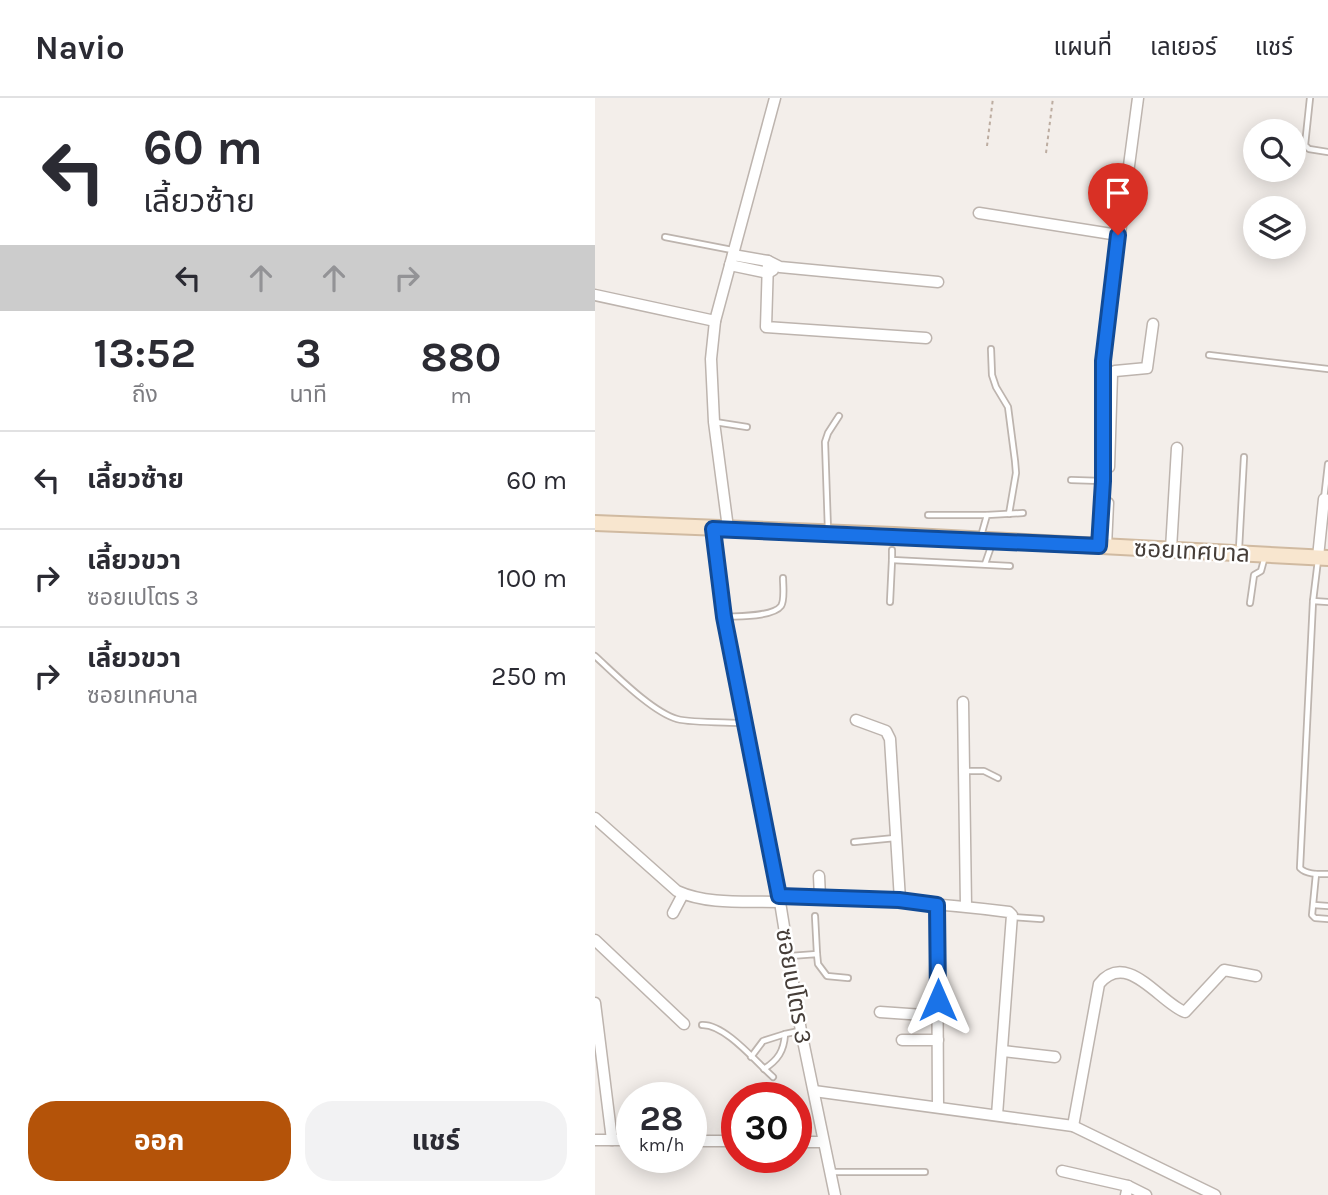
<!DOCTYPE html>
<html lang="th">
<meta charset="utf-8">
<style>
:root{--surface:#fff;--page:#f2f2f3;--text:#2b2b33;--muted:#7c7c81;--line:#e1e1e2;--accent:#b45309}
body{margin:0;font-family:Karla,"Noto Sans Thai",sans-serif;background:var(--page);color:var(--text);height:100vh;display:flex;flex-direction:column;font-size:26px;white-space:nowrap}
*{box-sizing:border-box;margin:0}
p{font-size:23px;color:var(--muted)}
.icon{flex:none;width:38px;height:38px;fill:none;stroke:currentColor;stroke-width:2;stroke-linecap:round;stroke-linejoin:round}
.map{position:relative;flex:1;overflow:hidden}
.panel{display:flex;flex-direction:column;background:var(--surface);width:595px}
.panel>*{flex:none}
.top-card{background:#fff;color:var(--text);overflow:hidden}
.fabs{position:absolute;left:648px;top:21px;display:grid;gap:14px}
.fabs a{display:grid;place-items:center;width:63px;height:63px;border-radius:50%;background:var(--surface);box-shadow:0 4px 18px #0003;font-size:35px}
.speed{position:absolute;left:21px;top:984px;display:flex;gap:14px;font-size:35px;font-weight:700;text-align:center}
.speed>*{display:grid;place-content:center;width:91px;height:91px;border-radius:50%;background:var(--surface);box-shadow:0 4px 18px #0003;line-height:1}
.speed small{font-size:18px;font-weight:400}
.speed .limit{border:10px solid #d22;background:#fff;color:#111}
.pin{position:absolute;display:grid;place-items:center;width:60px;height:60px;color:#fff;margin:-72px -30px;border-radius:50% 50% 50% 0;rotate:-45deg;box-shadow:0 0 7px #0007}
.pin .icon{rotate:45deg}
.me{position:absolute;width:77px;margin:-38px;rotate:0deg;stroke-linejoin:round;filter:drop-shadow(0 0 5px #0008)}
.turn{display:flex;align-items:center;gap:24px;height:147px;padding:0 28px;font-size:32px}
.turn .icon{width:91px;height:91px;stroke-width:2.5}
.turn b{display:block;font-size:49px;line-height:60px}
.lanes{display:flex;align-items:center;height:66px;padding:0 28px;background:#0003;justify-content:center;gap:35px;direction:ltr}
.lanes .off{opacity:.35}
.eta{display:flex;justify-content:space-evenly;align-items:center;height:119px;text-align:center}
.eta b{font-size:42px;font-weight:700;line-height:49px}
.button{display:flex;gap:14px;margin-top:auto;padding:14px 28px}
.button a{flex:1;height:80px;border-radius:28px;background:var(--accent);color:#fff;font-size:28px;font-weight:700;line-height:80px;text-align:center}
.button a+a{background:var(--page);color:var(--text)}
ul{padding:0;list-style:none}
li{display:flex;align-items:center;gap:21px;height:98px;padding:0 28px;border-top:2px solid var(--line)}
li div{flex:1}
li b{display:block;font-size:26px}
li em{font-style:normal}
header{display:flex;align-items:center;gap:42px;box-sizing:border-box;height:98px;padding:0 35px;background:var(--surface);border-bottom:2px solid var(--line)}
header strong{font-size:33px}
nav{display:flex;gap:38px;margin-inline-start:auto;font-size:24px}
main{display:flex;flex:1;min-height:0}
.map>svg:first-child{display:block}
</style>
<header>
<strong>Navio</strong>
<nav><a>แผนที่</a><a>เลเยอร์</a><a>แชร์</a></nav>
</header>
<main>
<section class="panel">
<div class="top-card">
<div class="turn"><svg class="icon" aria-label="left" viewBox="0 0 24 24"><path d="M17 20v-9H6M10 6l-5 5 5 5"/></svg><div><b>60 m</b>เลี้ยวซ้าย</div></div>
<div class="lanes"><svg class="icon" aria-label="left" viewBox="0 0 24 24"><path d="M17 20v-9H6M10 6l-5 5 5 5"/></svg><svg class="icon off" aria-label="ahead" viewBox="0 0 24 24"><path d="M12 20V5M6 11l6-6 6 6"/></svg><svg class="icon off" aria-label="ahead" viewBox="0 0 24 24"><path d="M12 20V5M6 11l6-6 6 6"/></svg><svg class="icon off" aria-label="right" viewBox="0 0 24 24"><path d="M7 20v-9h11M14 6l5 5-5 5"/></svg></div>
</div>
<div class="eta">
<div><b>13:52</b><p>ถึง</p></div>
<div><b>3</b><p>นาที</p></div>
<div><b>880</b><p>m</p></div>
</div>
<ul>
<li><svg class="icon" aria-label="left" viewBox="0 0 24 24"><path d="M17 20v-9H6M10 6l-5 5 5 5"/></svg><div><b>เลี้ยวซ้าย</b></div><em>60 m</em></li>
<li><svg class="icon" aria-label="right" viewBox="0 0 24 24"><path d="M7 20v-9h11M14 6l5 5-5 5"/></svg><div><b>เลี้ยวขวา</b><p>ซอยเปโตร 3</p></div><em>100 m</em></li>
<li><svg class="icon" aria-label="right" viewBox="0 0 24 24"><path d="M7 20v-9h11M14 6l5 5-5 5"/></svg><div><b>เลี้ยวขวา</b><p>ซอยเทศบาล</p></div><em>250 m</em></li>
</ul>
<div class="button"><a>ออก</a><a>แชร์</a></div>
</section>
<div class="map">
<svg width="733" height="1097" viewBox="0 0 733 1097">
<rect width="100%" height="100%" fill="#f3eeea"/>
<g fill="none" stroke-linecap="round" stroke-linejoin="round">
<g stroke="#bdb4ae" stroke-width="8">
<g id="lane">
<path d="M715,0L710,47L714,51L733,54"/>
<path d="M70,139L137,152"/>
<path d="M396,251L397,277L401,289L413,309L420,363L421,375L414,416"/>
<path d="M614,257L733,271"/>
<path d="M120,324L152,329"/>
<path d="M476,382L507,383"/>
<path d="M729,401L733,366"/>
<path d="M333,417H392"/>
<path d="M233,432L230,344L233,335L244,318"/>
<path d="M386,438L392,417L428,415"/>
<path d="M644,451L649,359"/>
<path d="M297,452V462L415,468"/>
<path d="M723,462L718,503L705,770C712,777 724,776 733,776"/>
<path d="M390,466L398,443"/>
<path d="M718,503L733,504"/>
<path d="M295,504L297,462"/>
<path d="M655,505L659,477L666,473L670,458"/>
<path d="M130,519C143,518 178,519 186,508C190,502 188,488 188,480"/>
<path d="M0,558C20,576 57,614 82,621C97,625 131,624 148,625"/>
<path d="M370,673H389L403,680"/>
<path d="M259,744L300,740"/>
<path d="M721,776L717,817L720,820L733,821"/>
<path d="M719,807L733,808"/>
<path d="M220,818L222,856"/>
<path d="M419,819L446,821"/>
<path d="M195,858L222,856L223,866L232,878L253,880"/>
<path d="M107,927C130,926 161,964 178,979"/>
<path d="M156,959L168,943L190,936"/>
<path d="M169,971C183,962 189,953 190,936L204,933"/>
<path d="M236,1074H330"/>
</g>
</g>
<g stroke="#bdb4ae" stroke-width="13">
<g id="street">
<path d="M384,115L523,137"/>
<path d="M138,157L173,163L185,169L343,184"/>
<path d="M173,163L171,229L331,240"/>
<path d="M135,167L173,175L178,172"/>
<path d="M0,197L120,223"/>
<path d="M514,369L517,276L520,273L552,270L558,226"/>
<path d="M133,430L119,324L116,261L120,223L180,0"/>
<path d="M118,431L129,519L184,798L206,933L240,1097"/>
<path d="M504,448L507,383L508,263L543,0"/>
<path d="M511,449L513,405"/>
<path d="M576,451L582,350"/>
<path d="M723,459L729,401L733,402"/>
<path d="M368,604L371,808"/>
<path d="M261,622L291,633L295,641L305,802"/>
<path d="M0,720L82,793C113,807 151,803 184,804"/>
<path d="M224,778L225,799"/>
<path d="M184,798C261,801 338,804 414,814L417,817L402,1017"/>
<path d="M342,807L343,1008"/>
<path d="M78,815L88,796"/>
<path d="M0,842L89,926"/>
<path d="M0,905L17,1042"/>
<path d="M285,914L343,918"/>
<path d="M307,942H343"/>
<path d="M408,953L460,959"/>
<path d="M219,993L478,1028L620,1097"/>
<path d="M478,1028L504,886C532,851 565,905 590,914L629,872L661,878"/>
<path d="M0,1042H37"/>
<path d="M96,1043H142"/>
<path d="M201,1044H228"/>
<path d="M467,1073L533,1088L531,1097"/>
<path d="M533,1088L551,1097"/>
</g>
</g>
<g stroke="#d0baa1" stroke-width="18">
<path id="secondary" d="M0,425L299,437L733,460"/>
</g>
<g stroke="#bdada1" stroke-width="2" stroke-dasharray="3.5 3.5" stroke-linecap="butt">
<path d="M392,48L398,0"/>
<path d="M451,55L458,0"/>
</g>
<use href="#lane" stroke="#fff" stroke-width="4.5"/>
<use href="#street" stroke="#fff" stroke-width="10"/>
<use href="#secondary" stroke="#f8e6cf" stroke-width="14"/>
</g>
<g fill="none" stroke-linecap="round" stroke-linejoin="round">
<g stroke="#114b97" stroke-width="18">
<path id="route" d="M343,902L342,807L304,802L184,798L129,519L118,431L504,448L508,383V263L523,137"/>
</g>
<use href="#route" stroke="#1a73e8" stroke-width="12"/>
</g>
<g text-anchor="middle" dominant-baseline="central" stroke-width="5" stroke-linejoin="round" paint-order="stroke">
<g font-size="24" fill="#463e39" stroke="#fff">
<text transform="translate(597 453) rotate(3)">ซอยเทศบาล</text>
<text transform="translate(199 888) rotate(80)">ซอยเปโตร 3</text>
</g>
</g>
</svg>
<div class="fabs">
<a><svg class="icon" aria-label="search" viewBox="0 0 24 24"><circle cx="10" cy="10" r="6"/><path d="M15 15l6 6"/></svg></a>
<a><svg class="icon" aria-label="layers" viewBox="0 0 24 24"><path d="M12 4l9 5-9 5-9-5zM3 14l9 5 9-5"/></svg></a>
</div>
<div class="speed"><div>28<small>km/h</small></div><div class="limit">30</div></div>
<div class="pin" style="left:523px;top:137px;background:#d93025"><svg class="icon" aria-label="arrive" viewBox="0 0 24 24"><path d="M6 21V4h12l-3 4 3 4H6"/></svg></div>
<svg class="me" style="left:343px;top:902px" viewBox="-20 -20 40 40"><path d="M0-17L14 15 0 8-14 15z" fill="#1a73e8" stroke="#fff" stroke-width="4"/></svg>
</div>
</main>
